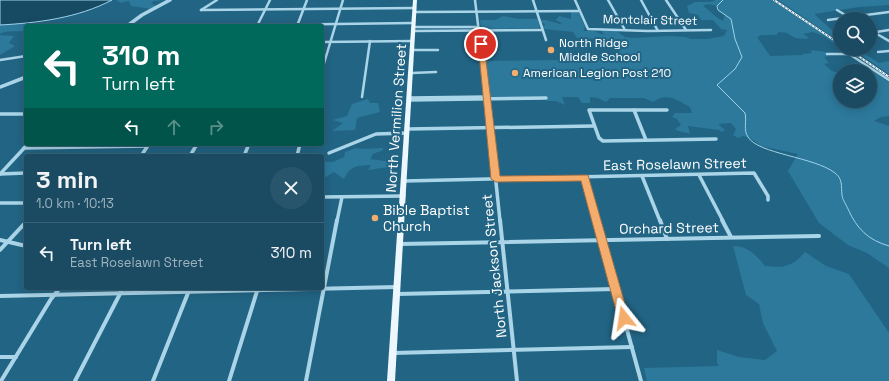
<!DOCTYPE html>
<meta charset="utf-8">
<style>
:root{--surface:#1a4b63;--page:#27556c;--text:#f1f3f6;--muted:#9fb3be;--line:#386378}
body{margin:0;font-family:"Space Grotesk",sans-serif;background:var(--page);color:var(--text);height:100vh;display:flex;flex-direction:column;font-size:15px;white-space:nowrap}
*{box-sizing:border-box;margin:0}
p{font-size:13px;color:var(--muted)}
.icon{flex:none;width:22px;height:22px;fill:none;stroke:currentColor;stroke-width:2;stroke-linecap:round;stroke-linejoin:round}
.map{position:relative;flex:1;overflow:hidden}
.side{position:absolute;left:24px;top:154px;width:300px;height:136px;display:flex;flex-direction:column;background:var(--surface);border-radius:4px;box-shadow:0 2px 10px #0003,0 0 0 1px var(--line)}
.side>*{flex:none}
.hud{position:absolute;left:24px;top:24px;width:300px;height:122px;border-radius:4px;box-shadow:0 2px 10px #0003,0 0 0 1px var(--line);background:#00695c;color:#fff;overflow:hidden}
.tools{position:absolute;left:833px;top:12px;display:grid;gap:8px}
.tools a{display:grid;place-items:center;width:44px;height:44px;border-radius:50%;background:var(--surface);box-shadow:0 2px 10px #0003,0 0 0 1px var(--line);font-size:20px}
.pin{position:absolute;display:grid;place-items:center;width:34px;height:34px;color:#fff;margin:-17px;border:2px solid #fff;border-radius:50%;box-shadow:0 1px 4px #0007}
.me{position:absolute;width:44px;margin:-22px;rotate:345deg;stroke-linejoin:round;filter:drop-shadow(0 0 3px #0008)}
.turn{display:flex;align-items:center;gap:14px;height:84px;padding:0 12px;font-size:18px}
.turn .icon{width:52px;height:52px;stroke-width:2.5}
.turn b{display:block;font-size:28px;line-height:34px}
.lanes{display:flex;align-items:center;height:38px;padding:0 12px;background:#0003;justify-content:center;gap:20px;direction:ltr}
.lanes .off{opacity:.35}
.round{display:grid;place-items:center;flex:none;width:42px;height:42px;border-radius:21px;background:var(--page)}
.headline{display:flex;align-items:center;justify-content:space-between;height:68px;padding:0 12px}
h1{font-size:24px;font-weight:700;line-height:30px}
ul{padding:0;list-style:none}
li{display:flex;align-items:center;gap:12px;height:60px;padding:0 12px;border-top:1px solid var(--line)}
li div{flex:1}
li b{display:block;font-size:15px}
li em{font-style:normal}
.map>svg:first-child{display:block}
</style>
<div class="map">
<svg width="889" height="381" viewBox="0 0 889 381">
<rect width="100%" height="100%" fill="#226484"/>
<g fill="#2c799c" fill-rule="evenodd">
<path d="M116,0H165L153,1L151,4L156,5L151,9L131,6L129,1L121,3Z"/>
<path d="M716,0H772L840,45V48L824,36L813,32L803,34L808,37L807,39L795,38L787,33L779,32L776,35H762L757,37L770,56L803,55V54L812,53L811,50L826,52L829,56L824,57L829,63L824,64L832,71L840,73V101H870V71L864,66L889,82V116L881,117L874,121L889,126V268L867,253L848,245L819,223L788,171L798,154L761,146L750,138L743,136L738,138L733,135L736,129L731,123L718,124L725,130L722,132L719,130L688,126L690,134C685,132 679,132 675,129L681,125L677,119L672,117L675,113H692L690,107C676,100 668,92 653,102L644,98H610L606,102L598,98L590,97V103H582L578,97H562L565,105L556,101H547L546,97L490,98L485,61L623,59L614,43L597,39L577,38L573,32L544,29L542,26H545L544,23H542L541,20H546L560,24L562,23L556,20L559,16L571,19V11H578L585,27L583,31H594L604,35L601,30H615L625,37L632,38L670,36L685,37L691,39H707L724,36L727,30L721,29L713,20H701L698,15L689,13L687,6L695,2H711ZM708,4L718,6L719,11L725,15L723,21C714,17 710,10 703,6Z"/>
<path d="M778,0H889V5L859,7L814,14C820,19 834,33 840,36V42Z"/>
<path d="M503,16L519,19H538L540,28L481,29L480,20H495Z"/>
<path d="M30,22L28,26H26V31C18,32 6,30 0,34V25Z"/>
<path d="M0,35L14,36L9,43L15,46L0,55Z"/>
<path d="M852,49H863L860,51L879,63L889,61V74Z"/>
<path d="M368,99L370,103H378L380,112L357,118L355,130L332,131L343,123L333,120L347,116L352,104Z"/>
<path d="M356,148C366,150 373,148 383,148V150L373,154L370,159L391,162L389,167L368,170L371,165C356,166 351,165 344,179L334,172L326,177L322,175V162H333L344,157L345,152Z"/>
<path d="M733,246C748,246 756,255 765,266C784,268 792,267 805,252L826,266L849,274L889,333V381H647L644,368L719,366L717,363V350L739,357L765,360L777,351L763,323L759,304L746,295Z"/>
</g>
<path fill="#174a63" stroke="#9ed3e9" d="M0,0H112C78,18 37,23 0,25Z"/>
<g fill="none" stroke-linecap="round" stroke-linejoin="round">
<path stroke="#9ed3e9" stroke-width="1" d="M723,0L717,6L718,10L731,19L735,39L742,57L735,69L717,85L745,113C747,121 743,130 748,137C758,154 815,157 835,173C843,179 841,186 842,195C842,199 846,204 848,209C857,229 868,240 889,246"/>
<g stroke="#aad5e8" stroke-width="2.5">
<path d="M475,0L487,97"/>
<path d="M533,0L546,40"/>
<path d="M575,0L588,29L648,31L711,30"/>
<path d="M608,0L625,30"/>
<path d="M641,0L658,31"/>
<path d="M666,0L686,30"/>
<path d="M201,10L415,8"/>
<path d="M201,10L217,0"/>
<path d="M837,10L852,19"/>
<path d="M415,12L579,11"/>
<path d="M828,20L889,12"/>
<path d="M258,25L414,23"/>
<path d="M257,26L270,0"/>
<path d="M297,26L307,0"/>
<path d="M414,27H478"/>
<path d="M870,30L889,41"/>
<path d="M414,31L542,30"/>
<path d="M870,33L889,30"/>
<path d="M322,42L413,41"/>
<path d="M413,50H438"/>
<path d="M878,52L889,51"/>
<path d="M827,54H849L889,80"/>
<path d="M0,60L26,56"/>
<path d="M322,70L343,0"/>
<path d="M412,73L436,72"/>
<path d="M362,97L370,41"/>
<path d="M484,97H487"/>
</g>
<g stroke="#aad5e8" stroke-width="3.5">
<path d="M487,96L500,221"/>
<path d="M410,98L487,97"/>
<path d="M409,100L546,98"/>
<path d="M634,110L646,140"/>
<path d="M667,110H589L599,138L603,141L716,139"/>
<path d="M0,114H26"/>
<path d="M408,129L594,126"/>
<path d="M24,148L147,146"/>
<path d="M329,153L376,134L407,133"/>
<path d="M141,156L149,144"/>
<path d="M190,156L197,144"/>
<path d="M244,156L249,144"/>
<path d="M297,156L300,144"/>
<path d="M0,174L28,144"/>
<path d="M0,174L26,173"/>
<path d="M699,175L723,221"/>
<path d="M642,176L660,221"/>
<path d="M585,177L597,221"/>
<path d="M404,181L754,173L768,196V200"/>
<path d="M322,197L404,196"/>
<path d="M0,203H26"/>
<path d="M337,221L342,197"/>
</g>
<g stroke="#aad5e8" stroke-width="4">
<path d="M500,220L517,381"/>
<path d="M597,220L641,381"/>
<path d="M660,220L667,239"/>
<path d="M722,220L731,237"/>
<path d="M0,240L26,246"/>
<path d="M400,244L819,236"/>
<path d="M0,250L26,222"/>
<path d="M397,294L615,289"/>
<path d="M0,296L397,287"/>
<path d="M393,353L632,347"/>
<path d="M0,357H16"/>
<path d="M1,381L51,299L60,288"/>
<path d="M75,381L123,288"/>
<path d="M153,381L190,288"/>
<path d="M229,381L258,288"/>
<path d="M306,381L337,220"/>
</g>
<g stroke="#aad5e8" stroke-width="3.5">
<path d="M127,26L142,15L170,0"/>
<path d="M0,87L26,77"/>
</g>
<path fill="#edf7fe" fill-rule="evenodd" d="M413,0H417L395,381H387Z"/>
<g stroke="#fff" stroke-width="2">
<g id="rail">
<path d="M774,0L840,44"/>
<path d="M848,49L889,77"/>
</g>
</g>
<use href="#rail" stroke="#226484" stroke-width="1" stroke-dasharray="2" stroke-linecap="butt"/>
</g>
<path fill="#f4ad6c" stroke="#9f7046" d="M478,43L484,44L500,176L588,175L629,318L627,322L624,323L620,322L618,318L581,181L496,182L491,179Z"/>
<g fill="#f4ad6c" stroke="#226484" stroke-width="1.5">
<circle cx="551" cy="50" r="4"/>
<circle cx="515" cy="73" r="4"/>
<circle cx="375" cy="218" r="4"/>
</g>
<g text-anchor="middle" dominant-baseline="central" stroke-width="4" stroke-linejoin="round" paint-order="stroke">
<g font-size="12" fill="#fff" stroke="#226484">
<text transform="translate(650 20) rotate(1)">Montclair Street</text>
</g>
<g font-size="12" fill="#fff" stroke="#226484" text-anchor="start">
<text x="559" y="43">North Ridge<tspan x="559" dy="14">Middle School</tspan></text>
<text x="523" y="73">American Legion Post 210</text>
</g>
<g font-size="14" fill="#fff" stroke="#226484">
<text transform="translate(396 118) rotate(-86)">North Vermilion Street</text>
<text transform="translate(675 164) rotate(-1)">East Roselawn Street</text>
<text transform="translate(669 228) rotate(-1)">Orchard Street</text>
<text transform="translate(494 266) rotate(-96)">North Jackson Street</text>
</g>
<g font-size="14" fill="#fff" stroke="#226484" text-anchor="start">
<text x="383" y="210">Bible Baptist<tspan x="383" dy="16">Church</tspan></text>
</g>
</g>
</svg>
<div class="tools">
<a><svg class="icon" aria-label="search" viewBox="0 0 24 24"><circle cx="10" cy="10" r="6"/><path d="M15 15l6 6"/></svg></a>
<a><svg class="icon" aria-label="layers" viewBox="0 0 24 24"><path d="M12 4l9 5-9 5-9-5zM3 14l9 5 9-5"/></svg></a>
</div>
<div class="pin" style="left:481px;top:44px;background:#d93025"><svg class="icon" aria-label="arrive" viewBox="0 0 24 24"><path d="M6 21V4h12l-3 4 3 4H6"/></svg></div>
<svg class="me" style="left:624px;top:318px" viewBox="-20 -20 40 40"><path d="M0-17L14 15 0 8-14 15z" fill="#f4ad6c" stroke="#fff" stroke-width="4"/></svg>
<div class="hud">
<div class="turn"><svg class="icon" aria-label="left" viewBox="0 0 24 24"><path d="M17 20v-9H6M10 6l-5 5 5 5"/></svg><div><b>310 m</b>Turn left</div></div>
<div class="lanes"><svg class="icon" aria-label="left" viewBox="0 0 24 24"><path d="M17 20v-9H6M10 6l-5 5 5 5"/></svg><svg class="icon off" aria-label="ahead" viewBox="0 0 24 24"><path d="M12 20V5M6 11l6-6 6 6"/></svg><svg class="icon off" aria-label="right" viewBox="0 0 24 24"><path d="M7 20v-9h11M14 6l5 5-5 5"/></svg></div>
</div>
<section class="side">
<div class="headline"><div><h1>3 min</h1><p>1.0 km · 10:13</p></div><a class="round"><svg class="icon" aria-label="close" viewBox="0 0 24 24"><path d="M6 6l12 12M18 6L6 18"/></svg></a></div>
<ul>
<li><svg class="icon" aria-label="left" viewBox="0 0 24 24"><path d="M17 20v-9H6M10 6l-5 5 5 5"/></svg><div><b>Turn left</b><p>East Roselawn Street</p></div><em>310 m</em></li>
</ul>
</section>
</div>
